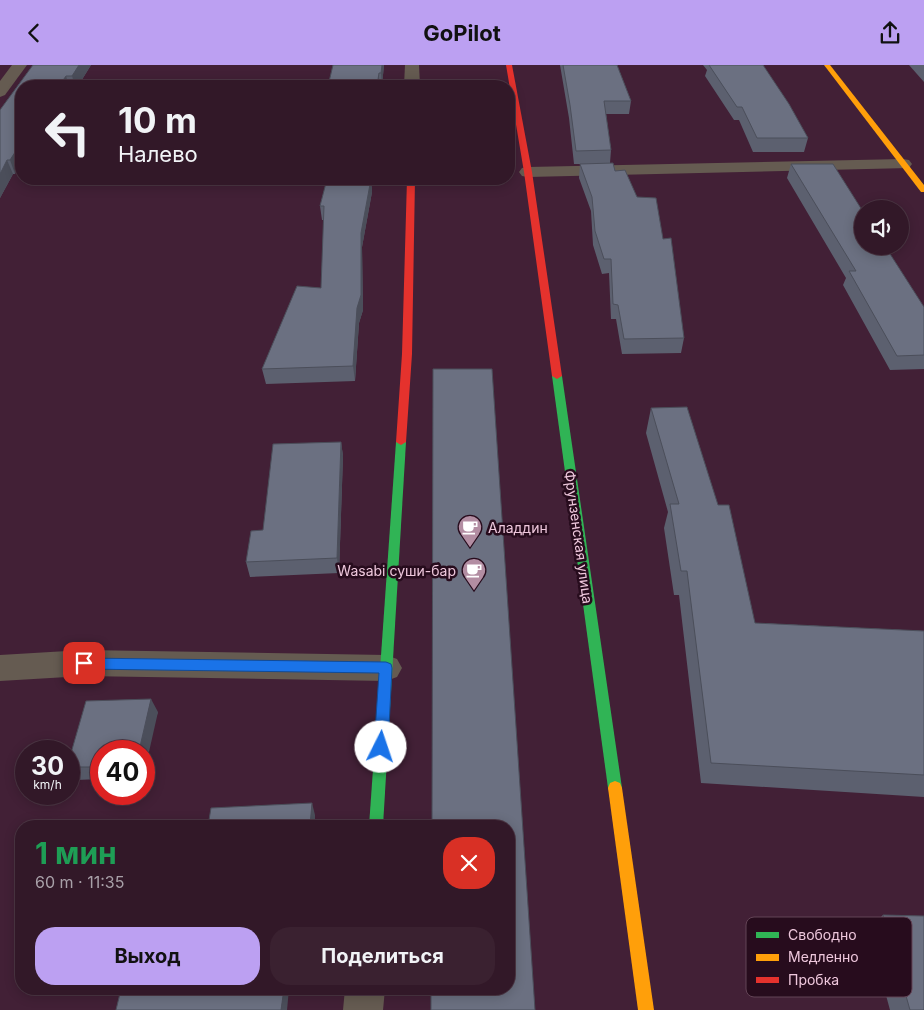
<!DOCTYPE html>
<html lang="ru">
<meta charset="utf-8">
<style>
:root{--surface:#321828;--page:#3a2130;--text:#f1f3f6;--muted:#a8a0a8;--line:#4d3745;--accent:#bca0f2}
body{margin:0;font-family:Inter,sans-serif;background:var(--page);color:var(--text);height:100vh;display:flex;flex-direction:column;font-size:19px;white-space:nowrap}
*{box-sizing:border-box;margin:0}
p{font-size:16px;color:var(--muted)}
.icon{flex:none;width:28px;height:28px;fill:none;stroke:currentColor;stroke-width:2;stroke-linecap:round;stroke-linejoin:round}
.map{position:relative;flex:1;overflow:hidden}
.details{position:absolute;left:15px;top:755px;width:500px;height:175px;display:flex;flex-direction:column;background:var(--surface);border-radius:20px;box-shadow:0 2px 12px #0003,0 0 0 1px var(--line)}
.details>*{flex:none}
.banner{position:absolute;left:15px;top:15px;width:500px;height:105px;border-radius:20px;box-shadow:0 2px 12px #0003,0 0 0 1px var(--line);background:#321828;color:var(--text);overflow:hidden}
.fabs{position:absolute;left:854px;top:135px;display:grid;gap:10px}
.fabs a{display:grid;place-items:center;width:55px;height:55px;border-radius:50%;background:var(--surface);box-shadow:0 2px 12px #0003,0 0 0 1px var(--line);font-size:25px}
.speed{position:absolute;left:15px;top:675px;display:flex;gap:10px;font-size:25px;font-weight:700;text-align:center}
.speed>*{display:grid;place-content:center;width:65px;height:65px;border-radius:50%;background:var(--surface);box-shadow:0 2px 12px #0003,0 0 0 1px var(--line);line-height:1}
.speed small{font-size:12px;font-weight:400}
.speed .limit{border:8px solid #d22;background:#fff;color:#111}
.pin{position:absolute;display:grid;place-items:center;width:42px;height:42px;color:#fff;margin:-21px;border-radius:10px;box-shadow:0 2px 8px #0006}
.me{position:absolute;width:55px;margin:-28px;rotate:4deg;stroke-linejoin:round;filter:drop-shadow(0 0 4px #0008)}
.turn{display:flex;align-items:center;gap:18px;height:105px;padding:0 20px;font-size:22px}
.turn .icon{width:65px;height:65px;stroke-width:2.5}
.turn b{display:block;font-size:35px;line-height:42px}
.round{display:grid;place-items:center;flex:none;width:52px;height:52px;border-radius:20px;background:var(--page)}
.summary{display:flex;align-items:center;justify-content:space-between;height:85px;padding:0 20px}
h1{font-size:30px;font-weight:700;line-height:38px;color:#1e9e55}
.cta{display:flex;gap:10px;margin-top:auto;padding:10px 20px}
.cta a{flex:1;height:58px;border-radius:20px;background:var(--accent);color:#111;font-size:20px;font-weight:700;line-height:58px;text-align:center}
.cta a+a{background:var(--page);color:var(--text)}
header{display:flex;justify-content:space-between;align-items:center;height:65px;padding:0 20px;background:var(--accent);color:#111;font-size:22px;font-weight:700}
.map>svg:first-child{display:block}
</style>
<header><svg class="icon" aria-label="back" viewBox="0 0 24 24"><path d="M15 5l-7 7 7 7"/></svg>GoPilot<svg class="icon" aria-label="share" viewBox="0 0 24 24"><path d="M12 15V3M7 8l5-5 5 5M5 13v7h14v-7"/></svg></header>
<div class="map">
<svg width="924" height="945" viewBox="0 0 924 945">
<rect width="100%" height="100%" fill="#422036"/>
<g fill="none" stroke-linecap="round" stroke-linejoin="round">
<g fill="#655b51" fill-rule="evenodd">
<path d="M12,0H27L5,30L0,32V16Z"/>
<path d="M405,0H419L420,21H404Z"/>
<path d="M903,94L909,95L912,99L909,103L528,112L522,111L519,107L522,103L528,102Z"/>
<path d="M84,585L386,590L397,594L402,603L397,612L386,616L84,611L0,616V590Z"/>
<path d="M345,924H385L383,945H343Z"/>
</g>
<g fill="#30b455" fill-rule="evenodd">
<path d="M557,308L562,311L622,723L620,728L615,730L610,728L608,723L552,311Z"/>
<path d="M401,374L406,377L383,761H369L396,377Z"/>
</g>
<g fill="#ff9f0a" fill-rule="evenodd">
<path d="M824,0H830L924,120V127H921Z"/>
<path d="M615,716L620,718L622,723L654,945H638L608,723L610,718Z"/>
</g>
<g fill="#e5322d" fill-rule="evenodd">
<path d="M506,0H512L532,107L562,311L557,314L552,311L524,107Z"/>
<path d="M407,114H415L412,289L406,377L401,380L396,377L402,289Z"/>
</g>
</g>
<g fill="#5c606f">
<path d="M33,0H91L78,21H21L15,109H13L0,133V45Z"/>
<path d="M384,0L382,20H379V21H328Z"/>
<path d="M560,0H617L631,36L629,49H606L611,85L610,98L637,132L663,174L684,273L681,288L622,289L616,254H611L609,208L602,209L593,180L591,146L579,113L580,99H574L569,53Z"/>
<path d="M703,0H763L808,73L804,87H753L739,55H734L705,11L707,5Z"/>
<path d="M909,0H924V17Z"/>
<path d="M791,99L924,242V304L890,305L843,220L846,213L787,113Z"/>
<path d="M371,114L372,127L362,182L363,245L359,258L355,316L266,319L262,304L321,223L324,155H322L320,141L327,115Z"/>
<path d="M651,343L755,558L924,566V732L701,718L679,530H674L664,463L668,447L646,368Z"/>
<path d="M341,377L343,391L339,508L250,512L246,497L263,465Z"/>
<path d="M158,647L144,686H101V714L76,715L69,705V695Z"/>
<path d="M883,850L924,945H890L868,864Z"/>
</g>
<g fill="#4b4e5a">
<path d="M79,0H91L78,21H75L72,11Z"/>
<path d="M382,0H384L382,20L381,8Z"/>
<path d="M379,8V21H377Z"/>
<path d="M66,11L69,21H59Z"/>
<path d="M21,78V99L15,109L10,95Z"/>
<path d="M7,95L13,109L0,133V109Z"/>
<path d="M371,114L372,127L362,182L363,245L359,258L355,316L353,301L361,168Z"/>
<path d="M341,377L343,391L339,508L337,493Z"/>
<path d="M151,634L158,647L144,709V686H139Z"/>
<path d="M312,738L315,750V761H310Z"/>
<path d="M284,924H289L287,945H281Z"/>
</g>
<g fill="#6b7081" stroke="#4b4e5a">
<path d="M33,0H79L72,11H66L59,21H21V78L10,95H7L0,109V45Z"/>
<path d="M333,0H382L381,8H379L377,21H328Z"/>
<path d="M563,0H617L631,36H604L611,85L576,86L570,40Z"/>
<path d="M709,0H763L789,39L808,73H757L742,42H737Z"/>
<path d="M613,98L615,106L625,105L637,132L656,133L663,174L671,173L684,273L624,274L618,240L613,239L611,194H604L595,166L592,132L580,99Z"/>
<path d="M791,99H833L862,145V181H885L924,242V290L897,291L849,206H856Z"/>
<path d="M327,114H371L361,168V230L357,243L353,301L262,304L297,221L321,223L324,141H320Z"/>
<path d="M433,304H492L535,945H431V924H509V761H432Z"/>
<path d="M687,342L718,440H729L755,558L924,566V710L711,698L687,506H681L670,439H679L651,343Z"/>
<path d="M341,377L337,493L246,497L251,466L263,465L273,379Z"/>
<path d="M151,634L139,686H101V702H69V695L86,636Z"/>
<path d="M312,738L310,761H208L211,743Z"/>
<path d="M883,850L924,851V945H910Z"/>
<path d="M121,924H284L281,945H116Z"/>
</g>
<path fill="#1a73e8" stroke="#114b97" d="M84,593L386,597L391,599L392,603L388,682L386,686L381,688L376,686L374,682L379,608L84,604L79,602L77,598L79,595Z"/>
<defs>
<g id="cafe-pin" transform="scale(1.25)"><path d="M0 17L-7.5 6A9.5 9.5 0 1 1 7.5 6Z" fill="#b28da2" stroke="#270c1d"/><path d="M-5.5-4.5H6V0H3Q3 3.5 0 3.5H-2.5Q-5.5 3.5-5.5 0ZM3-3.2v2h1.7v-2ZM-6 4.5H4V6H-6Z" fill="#fff"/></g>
</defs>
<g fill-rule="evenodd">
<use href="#cafe-pin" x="470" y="462"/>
<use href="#cafe-pin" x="474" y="505"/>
</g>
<g text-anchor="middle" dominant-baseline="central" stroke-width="5" stroke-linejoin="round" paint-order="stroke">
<g font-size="14" fill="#eec7dc" stroke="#270c1d" text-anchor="start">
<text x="488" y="462">Аладдин</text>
<text x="456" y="505" text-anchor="end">Wasabi суши-бар</text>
</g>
<g font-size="14" fill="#eec7dc" stroke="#270c1d">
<text transform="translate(579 472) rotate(82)">Фрунзенская улица</text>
</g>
</g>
<rect x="746" y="852" width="166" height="80" rx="8" fill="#270c1d" stroke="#634456" stroke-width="1"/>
<rect x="756" y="867" width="23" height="6" fill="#30b455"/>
<rect x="756" y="889" width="23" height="7" fill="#ff9f0a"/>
<rect x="756" y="912" width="23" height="6" fill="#e5322d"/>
<g font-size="14" fill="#eec7dc">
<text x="788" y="875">Свободно</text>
<text x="788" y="897">Медленно</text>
<text x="788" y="920">Пробка</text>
</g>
</svg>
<div class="fabs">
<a><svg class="icon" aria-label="sound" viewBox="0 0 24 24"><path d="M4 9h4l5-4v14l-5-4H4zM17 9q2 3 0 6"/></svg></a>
</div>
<div class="speed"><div>30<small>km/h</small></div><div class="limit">40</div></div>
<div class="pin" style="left:84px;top:598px;background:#d93025"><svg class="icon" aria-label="arrive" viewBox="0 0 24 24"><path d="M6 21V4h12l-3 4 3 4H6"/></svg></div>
<svg class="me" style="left:381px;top:682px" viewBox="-20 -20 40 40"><circle r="19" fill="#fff"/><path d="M0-13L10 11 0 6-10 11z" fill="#1a73e8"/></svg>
<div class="banner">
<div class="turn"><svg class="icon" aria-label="left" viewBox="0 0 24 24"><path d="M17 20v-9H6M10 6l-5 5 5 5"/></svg><div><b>10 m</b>Налево</div></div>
</div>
<section class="details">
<div class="summary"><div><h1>1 мин</h1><p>60 m · 11:35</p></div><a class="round" style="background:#d93025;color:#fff"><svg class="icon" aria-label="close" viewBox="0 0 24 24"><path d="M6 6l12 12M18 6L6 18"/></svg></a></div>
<div class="cta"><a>Выход</a><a>Поделиться</a></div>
</section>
</div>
